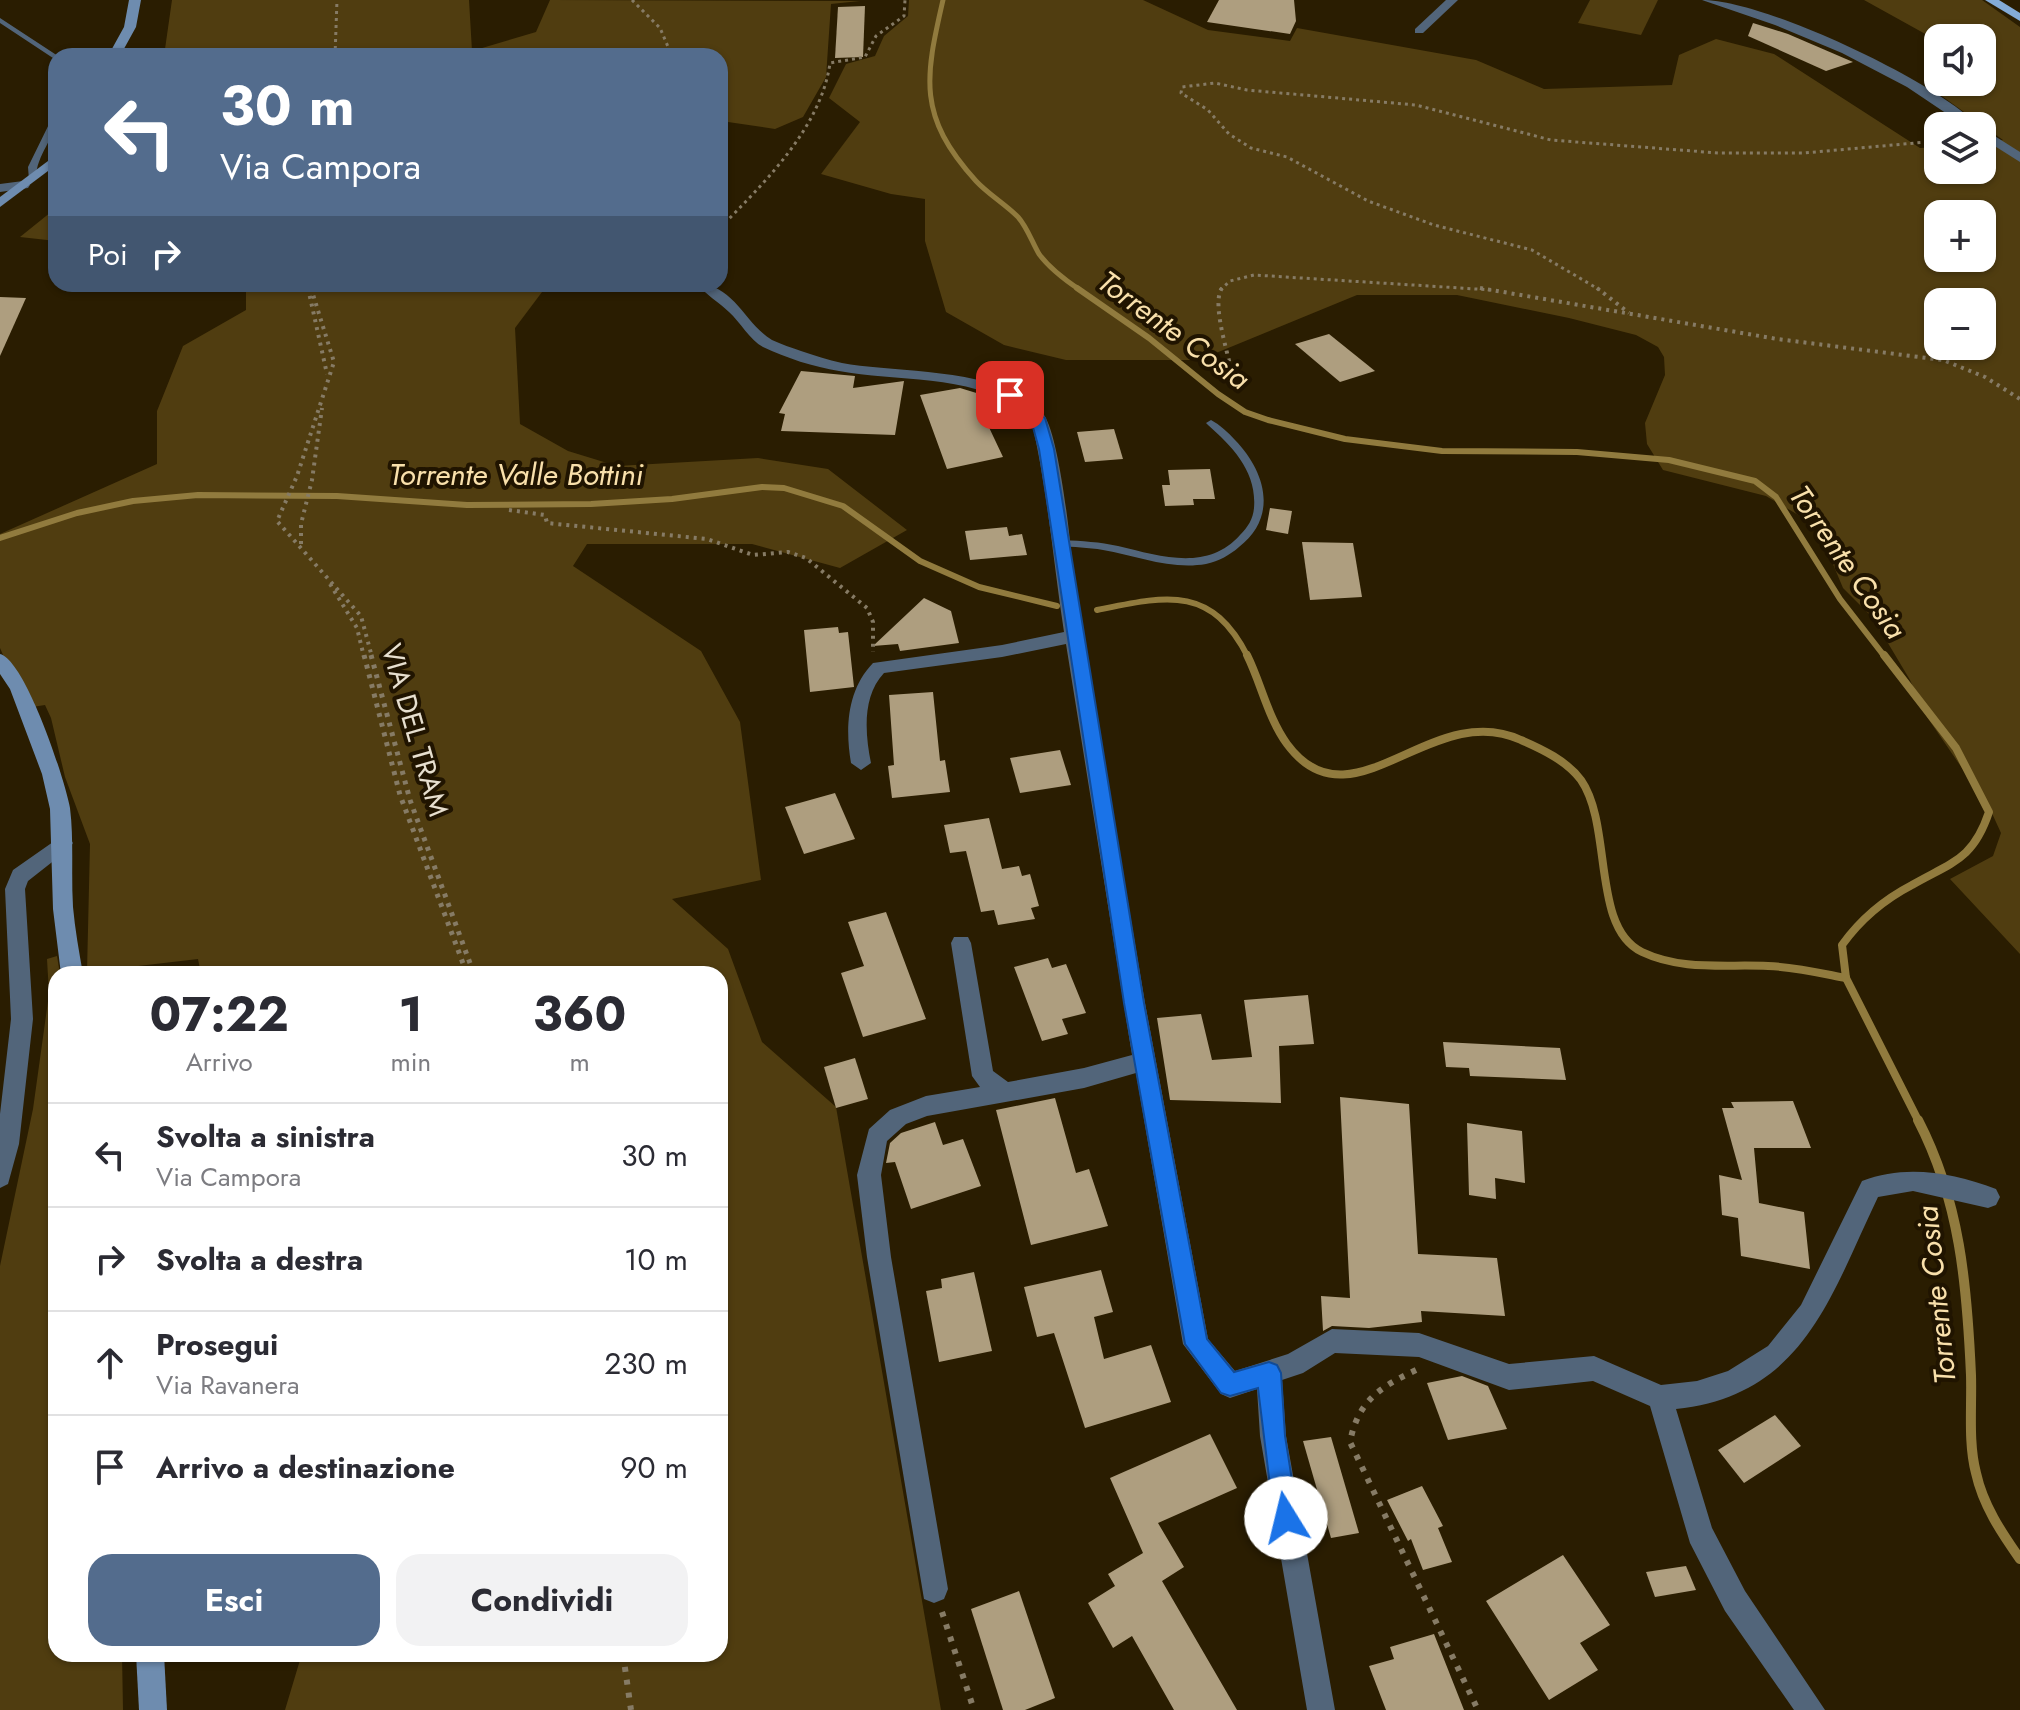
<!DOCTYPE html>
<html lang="it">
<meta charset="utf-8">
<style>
:root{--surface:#fff;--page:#f2f2f3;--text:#2b2b33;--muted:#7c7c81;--line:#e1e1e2;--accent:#536c8d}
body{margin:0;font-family:Jost,sans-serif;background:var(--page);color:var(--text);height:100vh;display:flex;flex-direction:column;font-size:30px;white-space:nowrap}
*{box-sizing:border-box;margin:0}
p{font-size:26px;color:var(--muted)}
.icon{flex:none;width:44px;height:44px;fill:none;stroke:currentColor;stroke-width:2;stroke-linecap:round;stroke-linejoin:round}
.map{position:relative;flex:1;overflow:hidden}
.panel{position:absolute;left:48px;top:966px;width:680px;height:696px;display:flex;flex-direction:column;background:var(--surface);border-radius:24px;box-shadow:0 2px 6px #0004}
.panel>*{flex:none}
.hud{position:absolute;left:48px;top:48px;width:680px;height:244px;border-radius:24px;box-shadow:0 2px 6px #0004;background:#536c8d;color:#fff;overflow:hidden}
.controls{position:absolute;left:1924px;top:24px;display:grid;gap:16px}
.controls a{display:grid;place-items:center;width:72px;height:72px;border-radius:16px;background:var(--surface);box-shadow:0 2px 6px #0004;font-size:40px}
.pin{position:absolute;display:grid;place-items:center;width:68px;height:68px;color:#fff;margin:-34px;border-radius:16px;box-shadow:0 4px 12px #0006}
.me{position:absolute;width:88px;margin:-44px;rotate:351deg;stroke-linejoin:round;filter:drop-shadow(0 0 6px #0008)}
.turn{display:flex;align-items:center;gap:28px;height:168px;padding:0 40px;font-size:36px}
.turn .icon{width:104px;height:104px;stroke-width:2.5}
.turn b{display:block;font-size:56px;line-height:68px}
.then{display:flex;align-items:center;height:76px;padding:0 40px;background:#0003;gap:16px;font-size:30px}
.eta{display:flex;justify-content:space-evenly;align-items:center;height:136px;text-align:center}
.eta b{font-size:48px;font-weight:700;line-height:56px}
.button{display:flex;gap:16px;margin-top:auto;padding:16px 40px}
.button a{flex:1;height:92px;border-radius:24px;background:var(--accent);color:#fff;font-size:32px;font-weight:700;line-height:92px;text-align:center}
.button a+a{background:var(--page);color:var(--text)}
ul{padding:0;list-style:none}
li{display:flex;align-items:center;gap:24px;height:104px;padding:0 40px;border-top:2px solid var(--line)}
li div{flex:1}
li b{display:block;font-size:30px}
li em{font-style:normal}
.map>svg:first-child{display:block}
</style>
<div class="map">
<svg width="2020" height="1710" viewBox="0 0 2020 1710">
<rect width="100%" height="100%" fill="#2a1d01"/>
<g fill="#503d10" fill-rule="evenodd">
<path d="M172,0H469L472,51L536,32L550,0L860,1L831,4L826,77L803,117L775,129L728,122L720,133V56H164Z"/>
<path d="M909,0H1143L1208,30L1290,41L1297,28L1476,60L1544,89L1672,85L1679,55L1716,39L1774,54L1920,148L1938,147V170H1982V143L2003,140L1939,94L1970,82H1982V77L1994,73L1982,65V38H1938V41L1864,0H1982L2020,27V954L1950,879L1993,856L2001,833L1990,809L1927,717L1910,680L1873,618L1843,588L1817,526L1766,496L1663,470L1647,444L1645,423L1665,375L1664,357L1658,347L1636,335L1569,318L1457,295H1357L1199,360H1066L1004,345L946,312L925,241V199L891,194L821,174L860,122L829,98L846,64L875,56L884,36L908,16ZM1938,214H1982V258H1938ZM1938,302H1982V346H1938Z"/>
<path d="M1590,0H1658L1641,35L1578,23Z"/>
<path d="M56,208V241L20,237Z"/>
<path d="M246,284H548L515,328L520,424L568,451L617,466L758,458L828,469L907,530L840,568L752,544H587L573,566L701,651L740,722L761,880L672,899L728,949L762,1042L836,1107L941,1710H285L300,1660L313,1654H720V974H201L198,959L87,972L90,844L65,777L51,718L45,705L26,708L0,648V534L157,464V411L183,346L246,310Z"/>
<path d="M57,956L60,974H56V1654H122L123,1710H0V1266L33,1109L49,994L47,959Z"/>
</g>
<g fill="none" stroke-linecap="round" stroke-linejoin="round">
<path stroke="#917b3e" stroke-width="5" d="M943,0C925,78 917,116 976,181C988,194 1005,204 1018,217C1027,227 1032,242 1039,254C1050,269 1065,280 1080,290"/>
<g stroke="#917b3e" stroke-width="6">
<path d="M1077,288L1149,338L1218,394L1245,412L1268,420L1345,439L1442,451L1577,452L1669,460L1755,481L1776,497L1840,599L1885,657"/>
<path d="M0,538L77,513L133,501L198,495L337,496L467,505L591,504L672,499L762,487L784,488L843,506L920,561L979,587L1057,606"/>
<path d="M1097,610C1166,596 1211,584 1248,657"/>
</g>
<g stroke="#917b3e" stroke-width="8">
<path d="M1247,655C1261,683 1268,718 1287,744C1352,832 1431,698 1521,740C1542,749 1567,761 1581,780C1613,826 1591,928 1642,952C1682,971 1725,964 1768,966C1795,967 1820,973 1846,978"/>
<path d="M1884,655L1956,748L1989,812C1973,860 1952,862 1912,885C1885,899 1860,920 1842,945L1846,978L1919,1122"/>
</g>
<path stroke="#917b3e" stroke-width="10" d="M1918,1120C1960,1201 1967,1285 1971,1375C1972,1406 1968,1443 1976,1473C1983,1505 2001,1532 2020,1559"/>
</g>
<g fill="#ae9e7f">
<path d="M1219,0H1294L1296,21L1290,34L1207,22Z"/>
<path d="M865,6L863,57L835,58L838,7Z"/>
<path d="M1753,23L1788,34L1853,62L1826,71L1748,36Z"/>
<path d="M0,297L26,298L0,356Z"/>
<path d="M1329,334L1375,371L1340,382L1295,344Z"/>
<path d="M801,371L855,376L853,388L904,381L895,435L781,431L785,414L779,413Z"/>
<path d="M960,388L983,395L995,420L986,421L1003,457L947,469L920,395Z"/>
<path d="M1114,429L1123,459L1085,462L1077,432Z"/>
<path d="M1210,469L1215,499H1193L1194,505L1165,506L1162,485H1170L1168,470Z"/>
<path d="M1270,508L1292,511L1288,534L1266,530Z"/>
<path d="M1007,527L1009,536L1022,534L1027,555L970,560L965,531Z"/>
<path d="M1302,542L1353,543L1362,597L1310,600Z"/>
<path d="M924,598L951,611L959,643L900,651L898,644L873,646Z"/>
<path d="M838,627L839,633L848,632L854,687L810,692L804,630Z"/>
<path d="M933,692L940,761L945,760L950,792L892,798L888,766L894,765L889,695Z"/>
<path d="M1060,750L1071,785L1020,793L1010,758Z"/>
<path d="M835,793L855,839L804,854L785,807Z"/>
<path d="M989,818L1002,869L1019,866L1022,876L1030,874L1039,906L1031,908L1035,919L998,925L994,910L981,912L966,851L950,853L944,825Z"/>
<path d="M886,912L926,1019L863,1037L841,973L864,966L848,922Z"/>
<path d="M1048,958L1052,968L1066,964L1086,1013L1062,1019L1068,1034L1042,1041L1014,967Z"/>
<path d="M1308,995L1314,1044L1279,1046L1281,1103L1170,1100L1157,1018L1201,1014L1212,1060L1252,1057L1244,1000Z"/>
<path d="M1443,1042L1560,1048L1566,1080L1470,1076L1469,1068L1446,1067Z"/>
<path d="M855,1058L868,1099L836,1108L824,1067Z"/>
<path d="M1340,1097L1409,1104L1418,1254L1497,1258L1505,1316L1421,1311L1422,1322L1369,1328L1332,1326L1323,1331L1321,1296L1350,1298Z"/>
<path d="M1055,1098L1076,1173L1089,1169L1108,1226L1031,1245L996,1110Z"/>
<path d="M1793,1101L1811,1148H1754L1759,1203L1804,1212L1810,1269L1741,1256L1738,1218L1722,1215L1719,1175L1742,1180L1722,1108H1734L1731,1102Z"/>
<path d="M935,1122L943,1145L963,1139L981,1186L911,1209L895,1162L886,1163L890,1143L901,1133Z"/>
<path d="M1467,1123L1522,1131L1525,1183L1495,1178L1496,1199L1469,1195Z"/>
<path d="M1101,1270L1113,1312L1094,1317L1104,1359L1151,1345L1171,1402L1085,1428L1054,1333L1037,1337L1024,1287Z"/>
<path d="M974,1272L992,1351L939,1362L926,1291L942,1288L941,1279Z"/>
<path d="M1462,1376L1488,1386L1507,1429L1448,1440L1427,1383Z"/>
<path d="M1775,1415L1801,1446L1744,1483L1718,1450Z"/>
<path d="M1210,1434L1237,1488L1158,1523L1184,1567L1162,1581L1237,1710H1174L1132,1636L1113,1648L1088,1603L1115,1586L1108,1574L1143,1553L1110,1478Z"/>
<path d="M1331,1437L1359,1533L1331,1538L1303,1441Z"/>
<path d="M1422,1486L1443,1526L1438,1528L1452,1562L1423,1570L1411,1539L1408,1541L1387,1500Z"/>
<path d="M1563,1555L1610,1625L1580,1643L1598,1670L1549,1700L1486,1601Z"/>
<path d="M1686,1566L1696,1590L1655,1597L1646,1572Z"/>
<path d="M1019,1591L1055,1698L1025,1710H1003L971,1609Z"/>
<path d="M1434,1634L1464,1710H1386L1369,1666L1394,1659L1390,1647Z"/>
</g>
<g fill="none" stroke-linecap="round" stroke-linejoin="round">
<g stroke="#867b65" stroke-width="3" stroke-dasharray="3 4" stroke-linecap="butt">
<path d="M632,0L660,28L672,56"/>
<path d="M335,56L337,0"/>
<path d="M720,228C764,183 821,128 830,63L865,57L876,36L904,16L905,0"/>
<path d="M307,284L308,290"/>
<path d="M310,284L312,290"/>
<path d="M1220,290L1230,281L1254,275L1492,290"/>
<path d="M1600,290L1532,250L1434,225L1368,201L1287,157L1251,148L1229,134L1208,110L1181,93L1182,87L1215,83L1247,90L1416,105L1551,140L1718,153H1804L1938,141"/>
</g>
<g stroke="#867b65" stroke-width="4" stroke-dasharray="3 5" stroke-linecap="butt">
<path d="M308,288L327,374"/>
<path d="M311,288L334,362L297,476L277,521L361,616L372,657"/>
<path d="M1222,288C1210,305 1232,364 1235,388"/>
<path d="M1480,288L1777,339L1943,360L1985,377L2020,399"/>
<path d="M1597,288L1629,313"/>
<path d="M509,510L545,515L547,523L707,539L753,555L788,552L806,558L867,608L873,622V652"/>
<path d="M301,544V524L312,480L322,408"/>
<path d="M330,584L357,628L364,657"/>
</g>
<g stroke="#867b65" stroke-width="5" stroke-dasharray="4 6" stroke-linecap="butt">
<path d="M364,655L400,795L467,974"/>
<path d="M371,655L410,800L474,974"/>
</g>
<g stroke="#867b65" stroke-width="6" stroke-dasharray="5 8" stroke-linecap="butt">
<path d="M1416,1370C1380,1387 1358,1401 1350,1442L1478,1710"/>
<path d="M942,1612L974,1710"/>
<path d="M623,1654L631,1710"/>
</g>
<g fill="#52657a" fill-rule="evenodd">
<path d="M0,18L58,56H56V60L0,23Z"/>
<path d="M53,116H56C56,138 36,155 36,178L29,180L28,167Z"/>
<path d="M1211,420C1220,425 1228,432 1235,440C1265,471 1279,516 1239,547C1230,555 1219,561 1206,564C1171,570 1137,556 1103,550C1088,547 1074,548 1059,545V541L1063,540C1082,541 1100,542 1118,546C1160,556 1207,572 1240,535C1248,527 1253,519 1254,508C1257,472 1233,447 1208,425L1206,423Z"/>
</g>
<g fill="#52657a" fill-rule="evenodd">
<path d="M1446,0H1458L1423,33H1415V29Z"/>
<path d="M1702,0C1765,0 1935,81 1979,126H1965L1907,87L1842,53L1775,25Z"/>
<path d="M1982,128L2020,152V162L1982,138Z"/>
<path d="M23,181L30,185L28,188L0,192V184Z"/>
<path d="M697,284C734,284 744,323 772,340C781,344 792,348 801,351C814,355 828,360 842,363C895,373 1010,367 1044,415C1060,438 1072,552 1074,583L1145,1003L1208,1339L1235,1371L1288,1354L1332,1329L1419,1333L1509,1364L1594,1356L1661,1385L1697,1381L1728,1371L1768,1346L1801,1305L1862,1181C1907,1164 1952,1173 1996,1189L2000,1197L1996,1205L1988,1208L1913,1191L1878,1197C1830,1297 1804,1395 1676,1409L1712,1528L1745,1591L1825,1710H1794L1725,1611L1690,1543L1650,1406L1593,1381L1509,1390L1419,1357L1335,1353L1303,1373L1282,1380L1286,1436L1335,1710H1307L1260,1436L1257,1389L1230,1398L1221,1394L1183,1344L1136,1073L1084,1088L927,1116L906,1124L887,1141L881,1175L891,1257L948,1589L944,1599L934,1603L924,1599L867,1257L857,1175L869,1129L890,1110L926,1096L980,1087L972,1076L951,943L954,937H968L971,943L993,1071L1008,1082L1084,1068L1132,1055L1066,644L1002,657L884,673C862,696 865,734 871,763L861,770L851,763C845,728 847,690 873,663L1002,645L1064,632C1053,561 1048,490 1031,419C983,372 900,383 839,371C814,367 786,358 763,347C750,340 740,322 729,312C719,302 706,295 697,284Z"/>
<path d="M63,835L70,838L73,843L70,848L28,881L25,889L33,1019L19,1144L8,1184L0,1188V1114L11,1019L5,889L13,870Z"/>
</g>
<g fill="#6e8caf" fill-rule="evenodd">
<path d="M129,0H141L136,27L120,56H108L124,27Z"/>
<path d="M56,155V165L0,207V197Z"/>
<path d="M0,654C26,661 65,780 70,808C74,840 71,874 73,907C75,929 79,952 83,974H61L53,909L50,809L42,774L10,689L0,674Z"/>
<path d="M136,1654H164L167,1710H139Z"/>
</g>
<path fill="#83abd7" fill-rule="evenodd" d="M1985,0H1999L2020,13V21Z"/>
</g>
<path fill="#1a73e8" stroke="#114b97" stroke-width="2" d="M1005,392H1015L1045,418L1054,449L1144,1003L1207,1339L1234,1372L1269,1362L1277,1365L1281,1373L1285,1436L1298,1518L1295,1526L1286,1530L1277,1526L1274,1518L1258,1388L1230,1396L1221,1393L1185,1344L1124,1003L1039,449L1031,420L1005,398Z"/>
<g text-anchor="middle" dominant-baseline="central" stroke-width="8" stroke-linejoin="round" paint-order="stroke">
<g font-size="28" fill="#e7dfcf" stroke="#201400">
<text transform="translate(415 730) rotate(74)">VIA DEL TRAM</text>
</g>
<g font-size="30" font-style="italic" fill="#f9e0ab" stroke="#201400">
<text transform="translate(1174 330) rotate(36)">Torrente Cosia</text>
<text x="516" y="474">Torrente Valle Bottini</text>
<text transform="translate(1848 562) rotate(55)">Torrente Cosia</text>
<text transform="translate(1936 1295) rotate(-96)">Torrente Cosia</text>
</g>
</g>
</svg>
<div class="controls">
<a><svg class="icon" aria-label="sound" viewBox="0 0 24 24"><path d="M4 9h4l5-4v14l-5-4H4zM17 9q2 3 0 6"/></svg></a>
<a><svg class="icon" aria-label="layers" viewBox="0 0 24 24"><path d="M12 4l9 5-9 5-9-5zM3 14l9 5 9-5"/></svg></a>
<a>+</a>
<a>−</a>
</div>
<div class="pin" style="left:1010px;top:395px;background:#d93025"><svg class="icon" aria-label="arrive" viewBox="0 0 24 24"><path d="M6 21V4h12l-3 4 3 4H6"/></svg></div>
<svg class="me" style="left:1286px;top:1518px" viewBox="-20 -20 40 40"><circle r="19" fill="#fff"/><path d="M0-13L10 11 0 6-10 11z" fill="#1a73e8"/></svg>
<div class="hud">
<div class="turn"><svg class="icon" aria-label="left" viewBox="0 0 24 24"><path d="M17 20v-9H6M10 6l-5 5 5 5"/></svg><div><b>30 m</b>Via Campora</div></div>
<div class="then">Poi<svg class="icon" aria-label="right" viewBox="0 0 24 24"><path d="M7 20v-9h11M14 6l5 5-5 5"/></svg></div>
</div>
<section class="panel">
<div class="eta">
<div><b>07:22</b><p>Arrivo</p></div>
<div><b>1</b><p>min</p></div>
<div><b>360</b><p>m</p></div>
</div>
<ul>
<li><svg class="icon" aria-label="left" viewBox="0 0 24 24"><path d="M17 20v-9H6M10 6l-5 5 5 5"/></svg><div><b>Svolta a sinistra</b><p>Via Campora</p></div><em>30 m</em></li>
<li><svg class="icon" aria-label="right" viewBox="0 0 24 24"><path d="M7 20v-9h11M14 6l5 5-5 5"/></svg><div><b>Svolta a destra</b></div><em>10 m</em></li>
<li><svg class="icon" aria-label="ahead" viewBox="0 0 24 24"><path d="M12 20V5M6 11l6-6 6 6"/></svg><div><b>Prosegui</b><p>Via Ravanera</p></div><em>230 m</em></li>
<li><svg class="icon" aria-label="arrive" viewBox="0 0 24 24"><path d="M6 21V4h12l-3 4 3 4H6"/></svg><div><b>Arrivo a destinazione</b></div><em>90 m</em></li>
</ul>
<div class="button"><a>Esci</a><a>Condividi</a></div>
</section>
</div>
